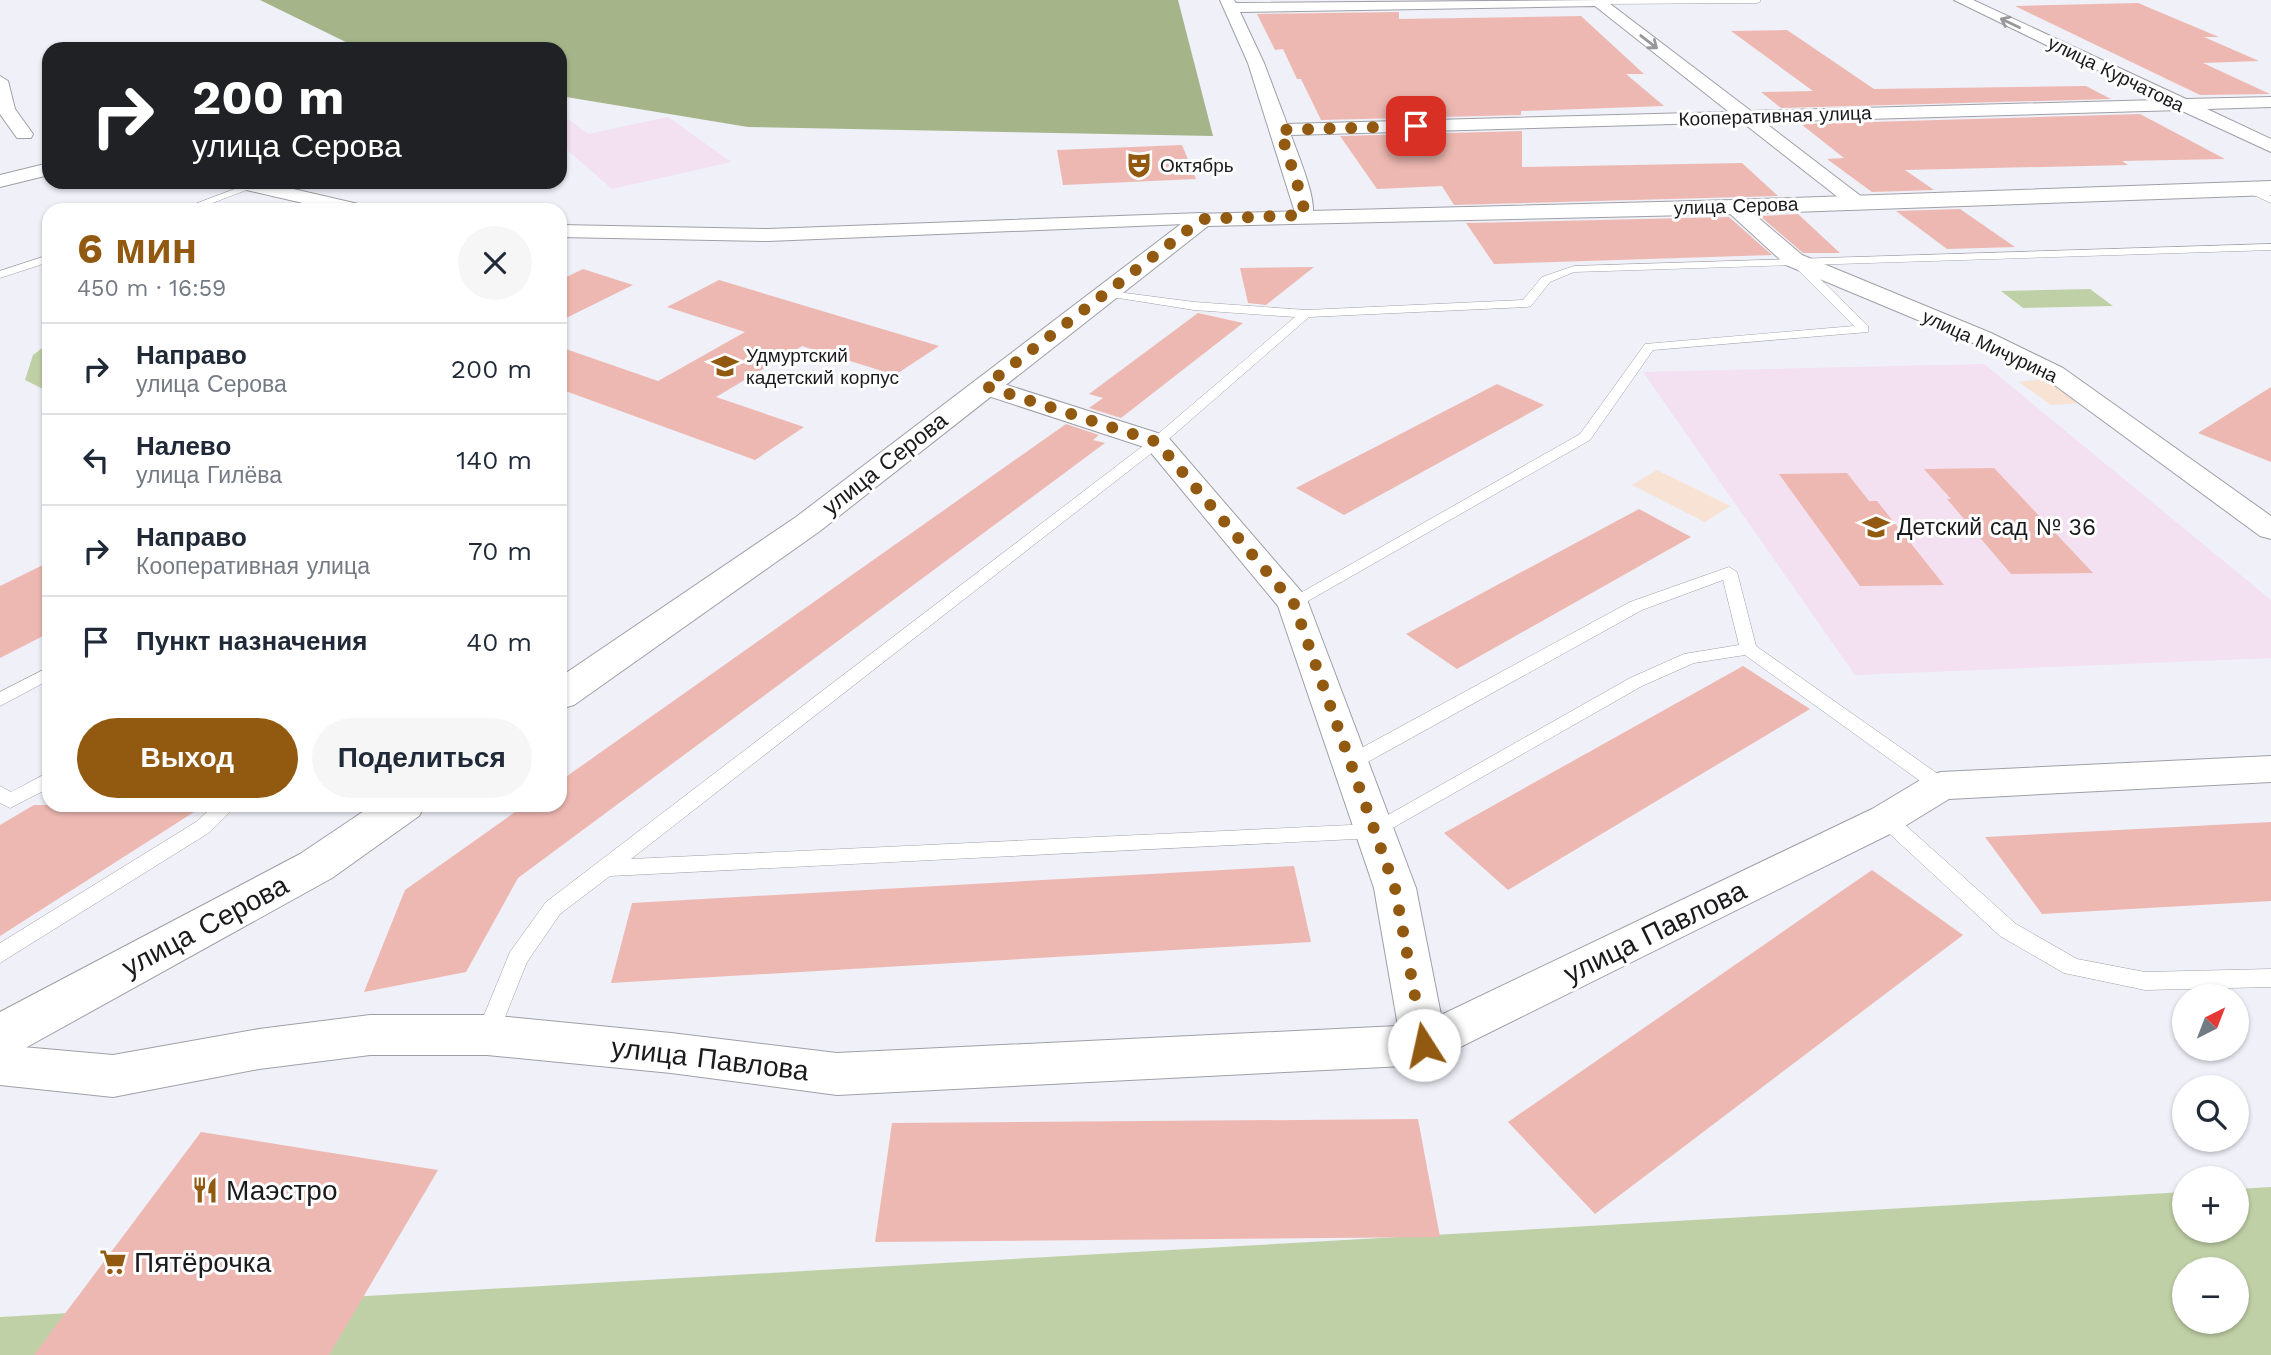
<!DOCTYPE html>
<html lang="ru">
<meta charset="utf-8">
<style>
:root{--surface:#fff;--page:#f6f6f7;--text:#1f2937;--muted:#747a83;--line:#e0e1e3;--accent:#915a10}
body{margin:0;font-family:"Work Sans",sans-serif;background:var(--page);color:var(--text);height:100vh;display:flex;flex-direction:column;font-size:26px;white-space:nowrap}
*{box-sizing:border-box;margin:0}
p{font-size:23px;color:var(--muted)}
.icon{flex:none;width:38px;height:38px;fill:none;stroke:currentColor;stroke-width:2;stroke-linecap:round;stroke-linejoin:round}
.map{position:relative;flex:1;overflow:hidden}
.panel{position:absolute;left:42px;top:203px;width:525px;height:609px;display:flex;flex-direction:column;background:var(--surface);border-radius:21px;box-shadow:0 2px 5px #0004}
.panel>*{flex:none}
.top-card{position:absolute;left:42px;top:42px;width:525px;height:147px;border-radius:21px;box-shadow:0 2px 5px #0004;background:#202124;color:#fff;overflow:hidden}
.needle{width:46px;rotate:42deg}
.tools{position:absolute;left:2172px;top:984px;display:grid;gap:14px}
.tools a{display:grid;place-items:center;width:77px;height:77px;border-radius:50%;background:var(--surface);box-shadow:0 2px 5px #0004;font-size:35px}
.pin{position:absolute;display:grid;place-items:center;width:60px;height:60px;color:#fff;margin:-30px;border-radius:14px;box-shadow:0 4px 10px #0006}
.me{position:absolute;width:77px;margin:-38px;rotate:350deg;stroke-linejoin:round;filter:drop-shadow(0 0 5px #0008)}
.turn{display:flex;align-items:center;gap:24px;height:147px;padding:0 35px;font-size:32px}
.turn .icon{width:91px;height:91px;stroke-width:2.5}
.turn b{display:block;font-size:49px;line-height:60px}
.round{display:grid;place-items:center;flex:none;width:74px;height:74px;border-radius:37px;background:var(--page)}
.headline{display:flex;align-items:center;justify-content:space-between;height:119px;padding:0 35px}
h1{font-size:42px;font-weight:700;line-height:52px;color:var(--accent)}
.action{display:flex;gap:14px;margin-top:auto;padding:14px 35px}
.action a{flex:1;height:80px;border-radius:42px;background:var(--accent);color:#fff;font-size:28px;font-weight:700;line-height:80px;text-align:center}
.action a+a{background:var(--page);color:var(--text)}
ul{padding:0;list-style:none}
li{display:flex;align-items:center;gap:21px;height:91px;padding:0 35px;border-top:2px solid var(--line)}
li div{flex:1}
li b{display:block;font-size:26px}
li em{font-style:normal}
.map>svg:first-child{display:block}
</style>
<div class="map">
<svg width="2271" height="1355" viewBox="0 0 2271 1355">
<rect width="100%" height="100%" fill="#eff0f8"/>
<g fill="#f7e2d4">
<path d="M2045,379L2078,403L2051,405L2019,382Z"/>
<path d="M1657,470L1730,506L1705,522L1632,485Z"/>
</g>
<g fill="#f3e0f0">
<path d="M560,113L588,134L668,117L731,162L612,189L564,147L560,148Z"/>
<path d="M1984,364L2271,600V658L1855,675L1643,372Z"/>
</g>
<g fill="#c0d0a6" fill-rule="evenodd">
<path d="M2090,289L2113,306L2023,308L2001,291Z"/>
<path d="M49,343V392L25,380L33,355Z"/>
<path d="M2271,1187V1355H0V1317L2184,1192V1230H2236L2237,1189ZM2184,1269H2236V1321H2184Z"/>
</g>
<path fill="#a5b589" d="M260,0H1178L1213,136L748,127L560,96V49H360Z"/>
<g fill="#eeb8b2">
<path d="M2138,3L2219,37H2204L2259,61L2203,63L2270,94L2200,95L2015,6Z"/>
<path d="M1399,12V19L1581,16L1644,74H1626L1664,106L1521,111V115L1321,120L1301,79H1297L1283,49L1275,50L1257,14Z"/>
<path d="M1787,30L1874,89L2086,86L2111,99L1781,108L1761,92L1813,91L1731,31Z"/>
<path d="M2140,114L2225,159L2122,161L2128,165L1905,170L1934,190L1872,192L1827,159L1844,158L1801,124Z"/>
<path d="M1522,131V167L1742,163L1778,196L1454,205L1442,186L1377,189L1340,136Z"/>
<path d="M1182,145L1196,179L1063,185L1057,150Z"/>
<path d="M1960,209L2015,247L1947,249L1896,211Z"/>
<path d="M1798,214L1840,253H1803L1760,216Z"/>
<path d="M1729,217L1772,255L1494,264L1466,223Z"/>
<path d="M1314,267L1266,305L1248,303L1240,268Z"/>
<path d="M583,269L633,285L560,321V280Z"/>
<path d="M719,280L939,346L895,375L802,346L716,397L804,427L755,460L560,389V347L658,381L745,332L667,307Z"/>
<path d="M1198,313L1243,323L1121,418L1089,408L1103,398L1089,394Z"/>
<path d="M1497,384L1544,405L1344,515L1296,488Z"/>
<path d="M2271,387V462L2198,433Z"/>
<path d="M1066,424L1099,435L1093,440L1105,443L518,878L466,972L364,992L405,890L525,805H560V781Z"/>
<path d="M1994,468L2093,573L2011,574L1947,499H1951L1924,469Z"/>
<path d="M1847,473L1869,501H1877L1944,585L1860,586L1779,474Z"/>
<path d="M1639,509L1691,537L1457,669L1406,634Z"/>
<path d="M49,562V633L0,658V586Z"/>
<path d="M1743,666L1810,709L1508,890L1444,833Z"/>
<path d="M34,805H205L0,936V825Z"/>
<path d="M2271,822V901L2042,914L1985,837Z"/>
<path d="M1294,866L1311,942L611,983L632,903Z"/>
<path d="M1872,870L1963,935L1595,1214L1508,1122Z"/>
<path d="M1418,1119L1440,1237L875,1242L892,1123Z"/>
<path d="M201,1132L438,1170L329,1355H34Z"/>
</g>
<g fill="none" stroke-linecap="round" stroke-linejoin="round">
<g stroke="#9fa0a7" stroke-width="1">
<g id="service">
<path d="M1596,0H1760L1761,1L1757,3L1599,4Z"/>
<path d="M248,184L257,186L194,210H179Z"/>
<path d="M2245,187H2253L2271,196V203L2245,191Z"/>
<path d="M2271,244V250L1806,265L1868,326V332L1653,350L1590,440L1294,609L1288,608L1286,604L1288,600L1580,434L1645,344L1854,326L1793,265L1574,272L1550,282L1531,306L1527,307L1309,317L1162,445L631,859L1372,824L1630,678L1684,654L1739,645L1723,580L1642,610L1357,768H1343L1341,763L1343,758L1630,602L1729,567L1737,572L1756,646L1948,781L1951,786L1948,791H1934L1745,655L1694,663L1642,686L1375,838L610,876L560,914L527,962L495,1042L487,1045L479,1042L476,1035L510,952L546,902L1152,439L1295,317L1194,310L1106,296L1102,294V290L1194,302L1306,310L1523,300L1542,277L1574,266Z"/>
<path d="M49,255V262L0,278V271Z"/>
<path d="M49,667V680L0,706V692Z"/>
<path d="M49,772V788L10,808L0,803V786L11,792Z"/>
<path d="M215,805H237L210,832L0,963V943L196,822Z"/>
<path d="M1886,812L1893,814L2016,924L2077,959L2145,972L2271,969V987L2145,990L2064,973L2000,936L1879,824L1876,819L1879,814Z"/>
</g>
</g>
<g stroke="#9fa0a7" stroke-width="2">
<g id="minor">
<path d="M1220,0H1234L1236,3L1605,0L1751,111L2159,100L1954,0H1973L2186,99L2271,97V107L2207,109L2271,139V152L2180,110L1764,122L1862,197L1865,201L1862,205H1848L1742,122L1291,135C1297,153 1320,205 1311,219H1297L1248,63ZM1595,6L1729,112L1287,124L1264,63L1240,12Z"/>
<path d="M0,76L8,81L15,109L33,134L31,138H17L0,114Z"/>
<path d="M49,163V175L0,187V175Z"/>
<path d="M226,182H263L367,206L370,210H333L229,186Z"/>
<path d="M1734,201L1741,203L1802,255L1991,333L2063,368L2271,516V539L2260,536L2045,378L1973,343L1786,265L1727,211L1724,207L1727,203Z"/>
<path d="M1202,213L1209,215L1213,219L1209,223L768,241L560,237V225L768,229Z"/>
<path d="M985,378L1167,436L1306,597L1416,888L1441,1015L1872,809L1927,776L1941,772L2271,756V782L1949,799L1900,829L1424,1065L837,1095L671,1073L487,1055H370L259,1069L113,1097L0,1085V1045L113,1055L259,1029L370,1015H487L671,1033L837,1053L1398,1026L1374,888L1278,606L1147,448L976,392L972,386L976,380Z"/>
</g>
</g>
<g stroke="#9fa0a7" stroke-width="2">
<g id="secondary">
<path d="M2271,181V195L1734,214L1208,226L820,531L574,705L560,709V677L796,517L1194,214L1734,200Z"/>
<path d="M373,805H425L419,816L332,878L18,1052L0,1059V1012L300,854Z"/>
</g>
</g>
<use href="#service" fill="#fff" fill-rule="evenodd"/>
<use href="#minor" fill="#fff" fill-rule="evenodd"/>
<use href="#secondary" fill="#fff" fill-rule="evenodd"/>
</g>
<defs><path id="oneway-shaft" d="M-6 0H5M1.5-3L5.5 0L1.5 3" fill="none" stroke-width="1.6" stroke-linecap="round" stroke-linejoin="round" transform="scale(1.75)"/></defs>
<g stroke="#98989a">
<use href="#oneway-shaft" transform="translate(2010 23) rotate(-154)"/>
<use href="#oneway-shaft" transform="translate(1649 42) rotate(38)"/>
</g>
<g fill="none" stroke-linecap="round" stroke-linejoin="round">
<path stroke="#915a10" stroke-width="12" stroke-dasharray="0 21.6" d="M1416,126L1280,130L1303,202L1304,215L1202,219L985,386L1157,442L1294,604L1395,888L1424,1045"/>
</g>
<defs>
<g id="theatre-bare" transform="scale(2.1)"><path d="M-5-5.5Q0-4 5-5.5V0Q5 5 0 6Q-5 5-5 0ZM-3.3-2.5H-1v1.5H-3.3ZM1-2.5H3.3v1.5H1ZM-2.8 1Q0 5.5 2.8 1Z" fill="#915a10" stroke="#fefefe" stroke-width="2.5" paint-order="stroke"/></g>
<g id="school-bare" transform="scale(2.1)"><path d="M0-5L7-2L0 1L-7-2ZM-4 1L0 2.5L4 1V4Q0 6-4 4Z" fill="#915a10" stroke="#fefefe" stroke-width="2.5" paint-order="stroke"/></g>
<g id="restaurant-bare" transform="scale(2.1)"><path d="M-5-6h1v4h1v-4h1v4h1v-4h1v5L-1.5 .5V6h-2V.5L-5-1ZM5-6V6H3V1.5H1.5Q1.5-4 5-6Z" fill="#915a10" stroke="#fefefe" stroke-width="2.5" paint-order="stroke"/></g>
<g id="supermarket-bare" transform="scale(2.1)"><path d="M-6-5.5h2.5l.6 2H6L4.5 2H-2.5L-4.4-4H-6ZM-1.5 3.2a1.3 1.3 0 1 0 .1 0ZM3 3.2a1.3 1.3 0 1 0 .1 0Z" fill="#915a10" stroke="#fefefe" stroke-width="2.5" paint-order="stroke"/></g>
</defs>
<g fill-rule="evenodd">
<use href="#theatre-bare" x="1139" y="165"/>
<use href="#school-bare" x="725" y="366"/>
<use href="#school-bare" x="1876" y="527"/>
<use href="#restaurant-bare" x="205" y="1190"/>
<use href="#supermarket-bare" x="113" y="1262"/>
</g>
<g text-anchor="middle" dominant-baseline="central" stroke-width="6" stroke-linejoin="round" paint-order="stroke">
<g font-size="19" fill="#1b1b1e" stroke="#fefefe">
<text transform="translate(2116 74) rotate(26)">улица Курчатова</text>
<text transform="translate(1775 116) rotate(-2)">Кооперативная улица</text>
<text transform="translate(1736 206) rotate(-2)">улица Серова</text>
<text transform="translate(1990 346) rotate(25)">улица Мичурина</text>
</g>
<g font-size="19" fill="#1b1b1e" stroke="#fefefe" text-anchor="start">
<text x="1160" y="165">Октябрь</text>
<text x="746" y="355">Удмуртский<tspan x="746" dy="22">кадетский корпус</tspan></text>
</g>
<g font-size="23" fill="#1b1b1e" stroke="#fefefe">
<text transform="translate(885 464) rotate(-38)">улица Серова</text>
</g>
<g font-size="23" fill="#1b1b1e" stroke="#fefefe" text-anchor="start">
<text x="1897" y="527">Детский сад № 36</text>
</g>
<g font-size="28" fill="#1b1b1e" stroke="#fefefe">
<text transform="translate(205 926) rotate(-28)">улица Серова</text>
<text transform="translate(1655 932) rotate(-26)">улица Павлова</text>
<text transform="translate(710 1059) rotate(7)">улица Павлова</text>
</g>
<g font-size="28" fill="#1b1b1e" stroke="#fefefe" text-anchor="start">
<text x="226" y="1190">Маэстро</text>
<text x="134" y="1262">Пятёрочка</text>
</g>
</g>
</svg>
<div class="tools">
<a><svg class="needle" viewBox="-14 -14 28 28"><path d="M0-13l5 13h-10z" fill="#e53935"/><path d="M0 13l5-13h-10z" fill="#747a83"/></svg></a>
<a><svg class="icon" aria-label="search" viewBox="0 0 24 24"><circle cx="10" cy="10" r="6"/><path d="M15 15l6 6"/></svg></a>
<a>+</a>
<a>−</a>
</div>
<div class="pin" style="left:1416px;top:126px;background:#d93025"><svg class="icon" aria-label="arrive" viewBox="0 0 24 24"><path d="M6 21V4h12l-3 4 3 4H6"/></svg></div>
<svg class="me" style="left:1424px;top:1045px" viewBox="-20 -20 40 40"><circle r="19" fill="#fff"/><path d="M0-13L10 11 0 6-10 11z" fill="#915a10"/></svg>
<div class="top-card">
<div class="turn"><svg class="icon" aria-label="right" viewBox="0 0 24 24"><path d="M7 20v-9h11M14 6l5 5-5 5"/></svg><div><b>200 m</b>улица Серова</div></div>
</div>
<section class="panel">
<div class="headline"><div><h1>6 мин</h1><p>450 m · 16:59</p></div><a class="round"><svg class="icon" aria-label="close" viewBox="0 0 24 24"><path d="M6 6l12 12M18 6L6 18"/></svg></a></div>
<ul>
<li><svg class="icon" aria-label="right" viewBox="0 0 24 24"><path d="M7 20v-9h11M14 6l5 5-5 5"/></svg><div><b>Направо</b><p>улица Серова</p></div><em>200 m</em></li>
<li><svg class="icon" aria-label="left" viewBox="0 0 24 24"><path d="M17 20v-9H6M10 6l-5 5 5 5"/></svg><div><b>Налево</b><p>улица Гилёва</p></div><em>140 m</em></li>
<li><svg class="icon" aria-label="right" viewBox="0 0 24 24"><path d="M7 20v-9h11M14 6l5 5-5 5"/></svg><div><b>Направо</b><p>Кооперативная улица</p></div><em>70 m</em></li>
<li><svg class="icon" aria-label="arrive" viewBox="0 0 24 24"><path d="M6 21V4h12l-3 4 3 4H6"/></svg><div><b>Пункт назначения</b></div><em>40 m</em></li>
</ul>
<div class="action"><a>Выход</a><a>Поделиться</a></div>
</section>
</div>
